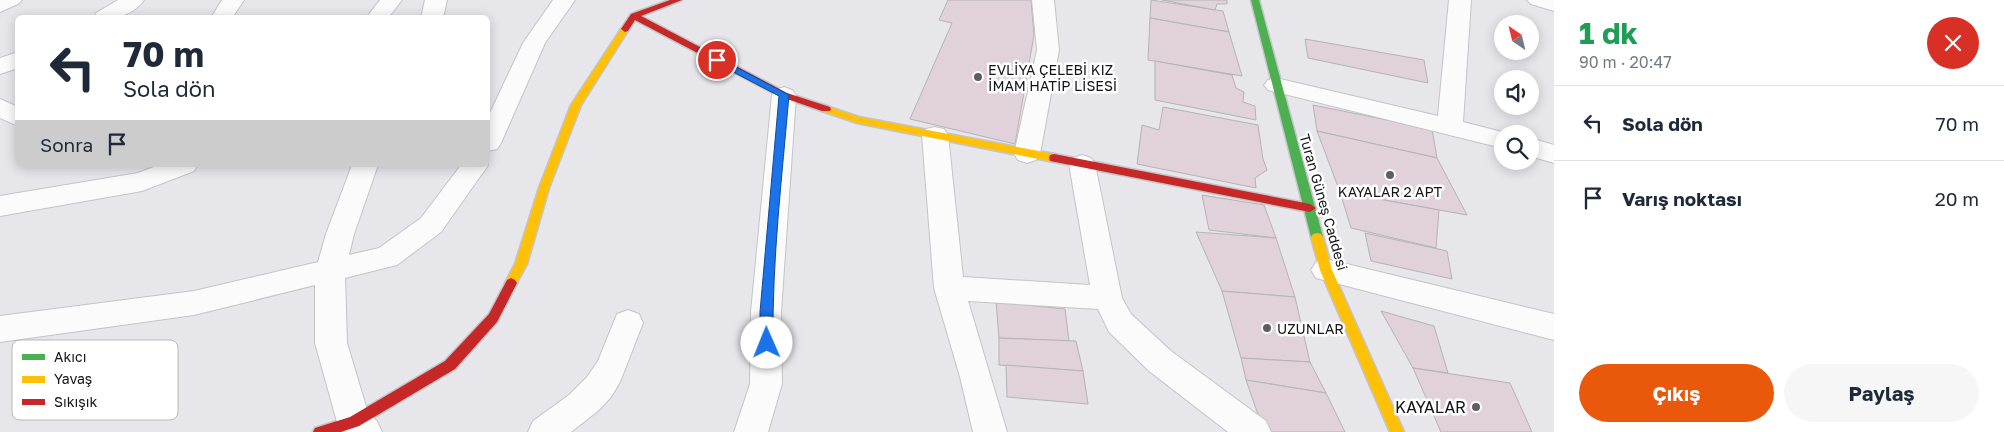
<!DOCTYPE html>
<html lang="tr">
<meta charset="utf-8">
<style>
:root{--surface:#fff;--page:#f6f6f7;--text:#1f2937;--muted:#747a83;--line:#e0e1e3;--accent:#ea580c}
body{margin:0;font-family:"Golos Text",sans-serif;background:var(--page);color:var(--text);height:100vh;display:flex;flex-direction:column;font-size:19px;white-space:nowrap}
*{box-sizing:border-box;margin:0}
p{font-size:16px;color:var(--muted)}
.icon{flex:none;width:28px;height:28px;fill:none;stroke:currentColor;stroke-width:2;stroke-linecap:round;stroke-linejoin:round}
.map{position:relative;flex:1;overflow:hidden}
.details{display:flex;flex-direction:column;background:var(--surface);width:450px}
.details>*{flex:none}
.top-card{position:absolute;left:15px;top:15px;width:475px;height:152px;border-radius:8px;box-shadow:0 2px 12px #0003;background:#fff;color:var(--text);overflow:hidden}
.needle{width:32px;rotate:325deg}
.tools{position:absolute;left:1494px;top:15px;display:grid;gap:10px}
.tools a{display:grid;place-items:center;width:45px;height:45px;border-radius:50%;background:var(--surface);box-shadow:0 2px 12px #0003;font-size:25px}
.pin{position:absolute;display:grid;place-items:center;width:42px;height:42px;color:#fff;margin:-21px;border:2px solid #fff;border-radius:50%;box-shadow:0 1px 5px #0007}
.me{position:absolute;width:55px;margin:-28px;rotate:359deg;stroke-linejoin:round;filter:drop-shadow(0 0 4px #0008)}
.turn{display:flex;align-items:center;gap:18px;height:105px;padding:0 25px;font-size:22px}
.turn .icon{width:65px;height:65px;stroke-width:2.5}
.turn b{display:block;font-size:35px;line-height:42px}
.then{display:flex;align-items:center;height:48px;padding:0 25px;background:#0003;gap:10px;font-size:19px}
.round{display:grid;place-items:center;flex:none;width:52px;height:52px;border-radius:26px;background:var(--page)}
.headline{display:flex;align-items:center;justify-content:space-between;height:85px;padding:0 25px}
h1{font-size:30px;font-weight:700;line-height:38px;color:#1e9e55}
.primary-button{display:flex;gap:10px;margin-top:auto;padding:10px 25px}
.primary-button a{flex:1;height:58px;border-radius:30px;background:var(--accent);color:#fff;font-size:20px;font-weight:700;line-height:58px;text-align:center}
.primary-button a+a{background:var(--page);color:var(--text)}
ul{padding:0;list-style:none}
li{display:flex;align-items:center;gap:15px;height:75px;padding:0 25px;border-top:1px solid var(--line)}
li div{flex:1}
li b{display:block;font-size:19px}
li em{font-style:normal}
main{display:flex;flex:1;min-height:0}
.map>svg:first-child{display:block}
</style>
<main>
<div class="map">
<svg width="1554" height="432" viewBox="0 0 1554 432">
<rect width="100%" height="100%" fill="#e7e6eb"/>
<g fill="#e0d1db" stroke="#b5b3b6">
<path d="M948,0H1031L1034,35L1015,144L910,119L952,23L939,20Z"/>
<path d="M1151,0L1223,11L1229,32L1150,18Z"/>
<path d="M1162,0H1227V4H1217L1215,10Z"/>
<path d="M1150,18L1229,32L1242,76L1148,60Z"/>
<path d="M1305,39L1424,60L1428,83L1308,58Z"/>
<path d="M1155,61L1232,75L1236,88L1244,92L1243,102L1255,106L1256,120L1155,100Z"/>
<path d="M1313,105L1432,129L1437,158L1317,131Z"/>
<path d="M1163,107L1258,125L1263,159L1267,170L1255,178L1256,188L1137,164L1142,125L1159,130Z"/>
<path d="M1317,131L1437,158L1467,215L1340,192Z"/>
<path d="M1340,192L1439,210L1436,248L1351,228Z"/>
<path d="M1202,195L1264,205L1276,238L1209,230Z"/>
<path d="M1196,232L1276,238L1295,297L1222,291Z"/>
<path d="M1365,233L1447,251L1452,279L1371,261Z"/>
<path d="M1222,291L1295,297L1310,362L1241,358Z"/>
<path d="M996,302L1065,309L1069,341L999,338Z"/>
<path d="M1381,311L1434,326L1448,373L1413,368Z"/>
<path d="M999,338L1076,341L1083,371L999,365Z"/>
<path d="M1241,358L1310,362L1326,393L1246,380Z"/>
<path d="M1006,365L1083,371L1088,404L1007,397Z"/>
<path d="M1413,368L1510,383L1532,432H1441Z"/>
<path d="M1246,380L1326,393L1345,432H1267L1263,429Z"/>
</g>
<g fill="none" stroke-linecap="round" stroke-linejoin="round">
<g stroke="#c4c4c7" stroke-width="2">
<g id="street">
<path d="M0,0H22L18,4L0,12Z"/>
<path d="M118,0H144C131,18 113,18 94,18L96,13Z"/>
<path d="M222,0H244L232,18H211Z"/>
<path d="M380,0H402L388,18H366Z"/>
<path d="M425,0H447L443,18H421Z"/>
<path d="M553,0H575L545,43L501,143L497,149L488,151V117L523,43Z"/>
<path d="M1032,0H1054L1059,50L1040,154L1036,160L1027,163L1018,160L1014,154L1037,50Z"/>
<path d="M1449,0H1471L1463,122L1510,134H1502V148L1268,90L1264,85L1268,80L1276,78L1438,116Z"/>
<path d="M1527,0H1554V11L1531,4Z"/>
<path d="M18,52V68L0,74V58Z"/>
<path d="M784,87L792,90L796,95L781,312L782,384L768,432H734L750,384L751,312L772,95L776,90Z"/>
<path d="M0,99L18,107V126L0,118Z"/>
<path d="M935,127L944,129L948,135L963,277L1090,285L1069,164L1073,158L1082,155L1091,158L1095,164L1122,298L1131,314L1171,351L1266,421L1271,432H1228L1149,371L1109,332L1098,309L968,301L1007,432H973L960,377L934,288L922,135L926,129Z"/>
<path d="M1530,138L1554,145V163L1530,156Z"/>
<path d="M488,164V165L484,171L441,232L397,265L345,278L347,343L368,413L377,421L382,432H342L337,422L315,343V285L194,315L0,342V316L194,291L318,262L326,234L352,165H378L354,234L349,255L379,248L421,218L461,165Z"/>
<path d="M159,165H198L194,171L142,191L0,216V196L138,173Z"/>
<path d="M1326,259L1554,314V340L1316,278L1311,270L1316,262Z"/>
<path d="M628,310L639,314L643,323L620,382L611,397L599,410L571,432H528L533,421L569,395L587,377L598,361L617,314Z"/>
</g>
</g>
<g stroke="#c4c4c7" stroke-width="3">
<path id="fast" d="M1251,0H1259L1323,237L1321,240H1313L1311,237Z"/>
</g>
<g stroke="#c4c4c7" stroke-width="3">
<g id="slow">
<path d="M625,26L629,29L581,105L549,188L527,264L515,286H507L505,283L515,264L539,188L571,105L621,29Z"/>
<path d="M826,106L859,117L1054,154L1059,158L1054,162L857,123L822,111L821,109Z"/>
<path d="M1317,233L1321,234L1323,237L1332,270L1404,432H1390L1320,270L1311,237L1313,234Z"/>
</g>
</g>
<g stroke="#c4c4c7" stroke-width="3">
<g id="jam">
<path d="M670,0H682L641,16L787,93L830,107L831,109L830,111H822L781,97L635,20L628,31L625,32L621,29L631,14Z"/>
<path d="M1054,154L1310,204L1316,208L1310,212L1050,161L1049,158L1050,155Z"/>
<path d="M511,278L515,280L517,283L497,322L455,369L359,426L341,432H313L315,428L350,417L445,361L489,314L507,280Z"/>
</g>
</g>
<use href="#street" fill="#fbfbfc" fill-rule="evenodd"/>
<use href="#fast" fill="#4caf50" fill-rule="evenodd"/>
<use href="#slow" fill="#ffc107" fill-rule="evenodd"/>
<use href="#jam" fill="#c62828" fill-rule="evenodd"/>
</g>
<path fill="#1a73e8" stroke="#114b97" d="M717,57L789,95C782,177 772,260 773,343L771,347L767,348L762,347L760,343V312L779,96L714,62V58Z"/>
<g fill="#5e5e61" stroke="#fff" stroke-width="2">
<circle cx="978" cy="77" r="5"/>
<circle cx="1390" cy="175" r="5"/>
<circle cx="1267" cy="328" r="5"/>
<circle cx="1476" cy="407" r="5"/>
</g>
<g text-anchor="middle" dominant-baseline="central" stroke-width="5" stroke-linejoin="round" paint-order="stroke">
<g font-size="14" fill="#141416" stroke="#fff" text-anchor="start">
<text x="988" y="69">EVLİYA ÇELEBİ KIZ<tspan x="988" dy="16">İMAM HATİP LİSESİ</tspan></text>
<text x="1390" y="191" text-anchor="middle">KAYALAR 2 APT</text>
<text x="1277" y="328">UZUNLAR</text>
</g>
<g font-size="14" fill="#141416" stroke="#fff">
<text transform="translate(1324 202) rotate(74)">Turan Güneş Caddesi</text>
</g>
<g font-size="16" fill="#141416" stroke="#fff" text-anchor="end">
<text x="1466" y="407">KAYALAR</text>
</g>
</g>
<rect x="12" y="340" width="166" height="80" rx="8" fill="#fff" stroke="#b8b8b9" stroke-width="1"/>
<rect x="22" y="354" width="23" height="6" fill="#4caf50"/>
<rect x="22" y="376" width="23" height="7" fill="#ffc107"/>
<rect x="22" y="399" width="23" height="6" fill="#c62828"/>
<g font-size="14" fill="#141416">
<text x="54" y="362">Akıcı</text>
<text x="54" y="384">Yavaş</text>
<text x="54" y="407">Sıkışık</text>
</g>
</svg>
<div class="tools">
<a><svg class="needle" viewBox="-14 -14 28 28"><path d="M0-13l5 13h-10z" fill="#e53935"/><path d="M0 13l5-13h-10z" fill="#747a83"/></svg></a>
<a><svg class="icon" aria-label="sound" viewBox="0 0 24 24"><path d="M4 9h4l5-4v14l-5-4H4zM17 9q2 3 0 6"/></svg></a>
<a><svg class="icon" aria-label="search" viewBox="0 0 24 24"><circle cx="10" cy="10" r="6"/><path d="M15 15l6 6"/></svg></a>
</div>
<div class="pin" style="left:717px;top:60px;background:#d93025"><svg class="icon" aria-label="arrive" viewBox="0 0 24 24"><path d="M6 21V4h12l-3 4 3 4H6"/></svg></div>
<svg class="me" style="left:767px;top:343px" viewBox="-20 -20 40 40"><circle r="19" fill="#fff"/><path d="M0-13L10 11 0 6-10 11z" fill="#1a73e8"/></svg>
<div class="top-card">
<div class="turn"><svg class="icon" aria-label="left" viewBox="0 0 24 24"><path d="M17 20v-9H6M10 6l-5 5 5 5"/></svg><div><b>70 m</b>Sola dön</div></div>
<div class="then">Sonra<svg class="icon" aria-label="arrive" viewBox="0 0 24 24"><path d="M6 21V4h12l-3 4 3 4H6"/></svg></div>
</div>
</div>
<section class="details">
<div class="headline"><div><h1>1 dk</h1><p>90 m · 20:47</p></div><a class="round" style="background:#d93025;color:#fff"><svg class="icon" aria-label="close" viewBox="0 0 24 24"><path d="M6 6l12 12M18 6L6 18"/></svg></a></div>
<ul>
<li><svg class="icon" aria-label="left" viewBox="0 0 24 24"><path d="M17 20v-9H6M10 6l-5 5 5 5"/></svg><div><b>Sola dön</b></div><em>70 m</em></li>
<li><svg class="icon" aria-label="arrive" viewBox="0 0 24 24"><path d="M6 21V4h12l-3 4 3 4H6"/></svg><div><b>Varış noktası</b></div><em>20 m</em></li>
</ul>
<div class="primary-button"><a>Çıkış</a><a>Paylaş</a></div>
</section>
</main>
